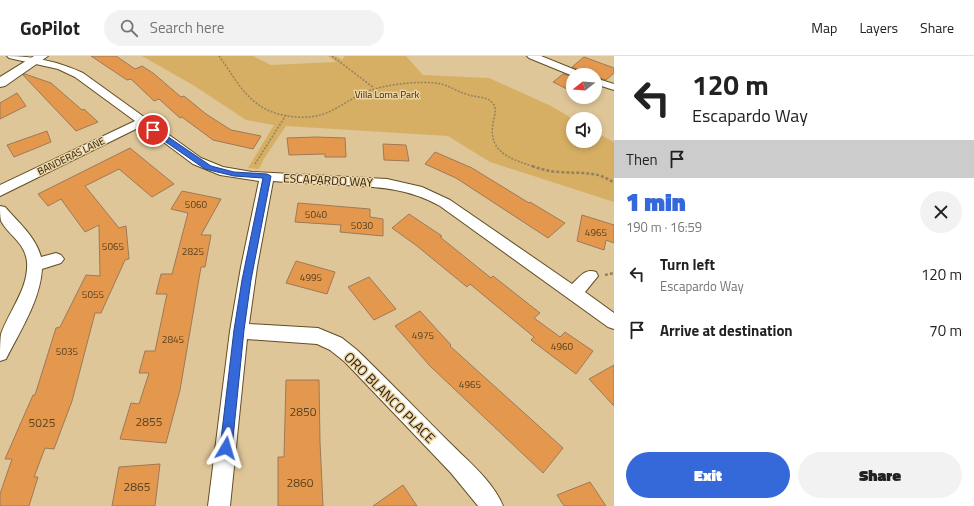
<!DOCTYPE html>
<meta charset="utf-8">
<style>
:root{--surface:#fff;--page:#f2f2f2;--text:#222;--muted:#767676;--line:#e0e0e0;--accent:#3569d9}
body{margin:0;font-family:"Titillium Web",sans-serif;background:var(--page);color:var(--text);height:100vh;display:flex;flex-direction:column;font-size:15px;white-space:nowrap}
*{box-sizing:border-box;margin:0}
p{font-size:13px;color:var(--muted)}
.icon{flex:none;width:22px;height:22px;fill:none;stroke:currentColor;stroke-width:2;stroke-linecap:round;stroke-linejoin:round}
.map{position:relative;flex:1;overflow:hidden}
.drawer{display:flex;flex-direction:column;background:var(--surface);width:360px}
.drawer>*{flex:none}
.top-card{background:#fff;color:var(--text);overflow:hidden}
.needle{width:26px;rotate:253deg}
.tools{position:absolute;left:566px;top:12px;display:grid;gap:8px}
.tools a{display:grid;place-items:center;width:36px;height:36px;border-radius:50%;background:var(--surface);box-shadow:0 2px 6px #0003;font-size:20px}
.pin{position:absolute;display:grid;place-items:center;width:34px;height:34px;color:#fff;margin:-17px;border:2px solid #fff;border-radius:50%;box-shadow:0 1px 4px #0007}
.me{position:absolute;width:44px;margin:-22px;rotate:7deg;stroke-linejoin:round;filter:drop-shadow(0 0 3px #0008)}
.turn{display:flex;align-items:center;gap:14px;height:84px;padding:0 12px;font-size:18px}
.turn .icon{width:52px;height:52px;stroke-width:2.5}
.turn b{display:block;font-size:28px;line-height:34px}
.then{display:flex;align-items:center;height:38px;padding:0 12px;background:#0003;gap:8px;font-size:15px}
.round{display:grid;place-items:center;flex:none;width:42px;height:42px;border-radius:21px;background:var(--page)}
.summary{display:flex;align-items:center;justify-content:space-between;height:68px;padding:0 12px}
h1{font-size:24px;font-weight:800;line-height:30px;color:var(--accent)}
.primary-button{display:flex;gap:8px;margin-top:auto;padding:8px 12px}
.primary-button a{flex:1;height:46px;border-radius:24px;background:var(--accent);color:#fff;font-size:16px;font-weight:800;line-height:46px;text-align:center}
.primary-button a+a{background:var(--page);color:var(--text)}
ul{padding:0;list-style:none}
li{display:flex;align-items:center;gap:12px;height:56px;padding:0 12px}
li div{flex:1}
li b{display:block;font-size:15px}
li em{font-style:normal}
header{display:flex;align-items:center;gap:24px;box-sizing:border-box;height:56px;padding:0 20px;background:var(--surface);border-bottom:1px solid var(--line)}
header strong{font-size:19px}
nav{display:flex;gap:22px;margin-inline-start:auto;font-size:14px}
.search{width:280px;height:36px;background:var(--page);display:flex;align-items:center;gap:10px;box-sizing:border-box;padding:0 14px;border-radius:22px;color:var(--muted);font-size:15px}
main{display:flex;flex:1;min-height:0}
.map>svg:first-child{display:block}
</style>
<header>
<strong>GoPilot</strong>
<div class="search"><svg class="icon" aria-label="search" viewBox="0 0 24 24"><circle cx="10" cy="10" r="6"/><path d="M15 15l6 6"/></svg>Search here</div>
<nav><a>Map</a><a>Layers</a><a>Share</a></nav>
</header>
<main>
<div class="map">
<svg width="614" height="450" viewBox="0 0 614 450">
<rect width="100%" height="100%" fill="#dec698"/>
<path fill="#d6af64" d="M142,0H253L271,9L336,6L328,0H336L342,4L345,0H406L423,19L489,22L551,50L573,63V85H595V76L614,86V146L490,106L448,80L286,70L265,101L259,113L248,112L274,69L246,64L193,29Z"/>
<g fill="#e3984e" stroke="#9e7958">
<path d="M91,0H116L135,13L142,10L153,17L181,41L184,40L206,58L231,74L261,80L253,93L213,84L182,61L180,62L159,43L154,45L131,23L127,24Z"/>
<path d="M584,1L614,12V17L606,24L595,21V19H585L584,16L572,11Z"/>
<path d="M25,18L51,27L82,54L84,53L98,66L76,75L23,19Z"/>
<path d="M563,18L573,21V36L553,26Z"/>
<path d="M17,37L26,50L0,63V47Z"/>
<path d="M47,75L51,86L14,101L7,89Z"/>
<path d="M316,81L345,82L346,101H325V98L289,99L287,82Z"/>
<path d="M383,88L406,89L409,105L384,104Z"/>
<path d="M130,92L174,128L152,141L119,113L85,130L119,172L126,170L129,203L125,204L101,257H95L72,345L54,393L45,392L34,421H38L29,450H0V438L12,403H5L33,339H35L56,272L60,271L86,219L100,220L99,169L85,176L61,143L48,150L38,138Z"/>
<path d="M435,96L472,112L529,147L530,146L565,167L548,182L456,122L425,108Z"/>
<path d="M182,135L221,143L201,179H211L205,211H201L180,334L166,387L120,383L131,347L139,348L149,317H139L145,295H155L167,238H156L161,218H172L188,157L171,153Z"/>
<path d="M298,147L370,153V161L383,163V180L340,176L341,169L295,166Z"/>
<path d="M409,158L442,180L440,181L491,222L493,220L540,257L534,262L560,281L565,276L593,295L576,318L531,284L534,281L470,228L467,231L417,190L392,172Z"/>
<path d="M582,159L614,169V187L606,184L604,194L577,185Z"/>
<path d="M296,205L335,216L327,238L286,227Z"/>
<path d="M369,221L396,253L374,264L348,231Z"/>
<path d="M420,255L451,289L450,290L563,392L543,417L430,310L395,270Z"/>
<path d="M614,309V350L589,323Z"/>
<path d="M286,324H319L320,386L323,450H278V401H284Z"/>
<path d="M160,408L155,450H112L119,411Z"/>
<path d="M590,426L606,450H564L557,439Z"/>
<path d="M403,429L417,450H373Z"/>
</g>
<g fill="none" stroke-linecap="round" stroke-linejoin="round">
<g stroke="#624d23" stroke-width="2">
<g id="minor">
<path d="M7,0C34,0 59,6 83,17L201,102L223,111L252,116L387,123L422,131L450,144L572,228C580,221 585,212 596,216L598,220L585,236L614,257V273L608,271L440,150C408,132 379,131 343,129C319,128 296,127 273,125L257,211L249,268L318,272L342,282L357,294C388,324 418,355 448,385C467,404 493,425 503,450H478L451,417L345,306L330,294L317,288L247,283L230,450H208L230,275L241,211L259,125L220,119L193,108L142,70L0,140V129L135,65L75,21L58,13L9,2Z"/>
<path d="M527,0H541L583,17L584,19L573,20L529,2Z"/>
<path d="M595,22L614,28V34L595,28Z"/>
<path d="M0,150L5,151C18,166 36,181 41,201L56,197L61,199L64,203L61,207L42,213C40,245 20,275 6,303L0,305C0,297 0,285 1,278C9,255 29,232 27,206C25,186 9,180 1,165C0,161 0,154 0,150Z"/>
</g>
</g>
<g stroke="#624d23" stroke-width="2">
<path id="tertiary" d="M34,0H48L5,30L0,31V21Z"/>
</g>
<g stroke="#93815f" stroke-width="1.5" stroke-dasharray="2 1.5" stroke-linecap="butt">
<path d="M219,0C231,16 242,38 259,49C277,62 309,65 329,56C343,49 355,40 369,35C387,28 422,24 441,28C450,30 458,36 466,38C473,41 480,40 487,43C490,44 492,46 494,49C497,54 494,61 493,67C488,97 511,103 535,111"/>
<path d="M332,0L374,32"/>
<path d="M255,108L286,59"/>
</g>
<g stroke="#93815f" stroke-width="2.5" stroke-dasharray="3 2" stroke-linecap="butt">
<path d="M532,110C541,113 550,116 560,116C580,118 597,114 614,127"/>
<path d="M605,219L614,217"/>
</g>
<use href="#minor" fill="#fff" fill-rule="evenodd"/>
<use href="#tertiary" fill="#fff" fill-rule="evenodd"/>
</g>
<path fill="#3569d9" stroke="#22448d" d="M150,72H155L211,110L234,116L267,118L271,120L251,224L244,274L232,392L230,396L226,397L222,396L220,392L234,274L242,224L263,122L234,120L205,113L150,75Z"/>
<g text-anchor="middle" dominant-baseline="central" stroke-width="3" stroke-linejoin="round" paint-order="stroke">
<g font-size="10" fill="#3d2a00" stroke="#ebd3a5">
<text x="387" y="38">Villa Loma Park</text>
</g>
<g font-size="10" fill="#2b2210" stroke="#ebd3a5">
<text transform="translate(71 100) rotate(-26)">BANDERAS LANE</text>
</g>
<g font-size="10" fill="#594020">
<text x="196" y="148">5060</text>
<text x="316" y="158">5040</text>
<text x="362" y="169">5030</text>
<text x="596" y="176">4965</text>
<text x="113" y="190">5065</text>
<text x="193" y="195">2825</text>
<text x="311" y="221">4995</text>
<text x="93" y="238">5055</text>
<text x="423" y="279">4975</text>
<text x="173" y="283">2845</text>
<text x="562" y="290">4960</text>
<text x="67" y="295">5035</text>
<text x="470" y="328">4965</text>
</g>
<g font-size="12" fill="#2b2210" stroke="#ebd3a5">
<text transform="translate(328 124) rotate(3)">ESCAPARDO WAY</text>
</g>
<g font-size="12" fill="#594020">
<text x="303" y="355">2850</text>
<text x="149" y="365">2855</text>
<text x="42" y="366">5025</text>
<text x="300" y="426">2860</text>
<text x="137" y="430">2865</text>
</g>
<g font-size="14" fill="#2b2210" stroke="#ebd3a5">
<text transform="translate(390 341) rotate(45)">ORO BLANCO PLACE</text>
</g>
</g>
</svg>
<div class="tools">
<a><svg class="needle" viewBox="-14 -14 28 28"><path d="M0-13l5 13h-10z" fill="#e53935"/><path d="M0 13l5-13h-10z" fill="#767676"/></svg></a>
<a><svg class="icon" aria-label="sound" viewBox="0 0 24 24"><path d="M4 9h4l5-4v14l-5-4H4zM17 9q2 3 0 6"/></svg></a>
</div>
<div class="pin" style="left:153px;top:74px;background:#d93025"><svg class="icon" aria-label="arrive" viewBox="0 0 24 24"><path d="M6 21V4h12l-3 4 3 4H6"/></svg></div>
<svg class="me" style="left:226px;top:392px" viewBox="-20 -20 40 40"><path d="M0-17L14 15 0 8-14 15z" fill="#3569d9" stroke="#fff" stroke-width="4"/></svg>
</div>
<section class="drawer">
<div class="top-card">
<div class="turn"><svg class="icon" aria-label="left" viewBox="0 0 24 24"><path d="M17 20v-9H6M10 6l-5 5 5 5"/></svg><div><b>120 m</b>Escapardo Way</div></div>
<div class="then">Then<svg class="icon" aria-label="arrive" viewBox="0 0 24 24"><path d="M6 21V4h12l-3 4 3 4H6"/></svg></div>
</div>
<div class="summary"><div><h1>1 min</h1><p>190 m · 16:59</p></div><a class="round"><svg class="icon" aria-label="close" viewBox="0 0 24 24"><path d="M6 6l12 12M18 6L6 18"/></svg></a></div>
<ul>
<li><svg class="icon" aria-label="left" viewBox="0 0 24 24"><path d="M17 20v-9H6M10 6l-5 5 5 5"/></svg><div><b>Turn left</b><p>Escapardo Way</p></div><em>120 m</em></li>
<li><svg class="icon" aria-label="arrive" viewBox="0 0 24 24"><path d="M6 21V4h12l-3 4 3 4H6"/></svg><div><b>Arrive at destination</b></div><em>70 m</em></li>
</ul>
<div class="primary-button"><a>Exit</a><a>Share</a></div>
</section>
</main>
